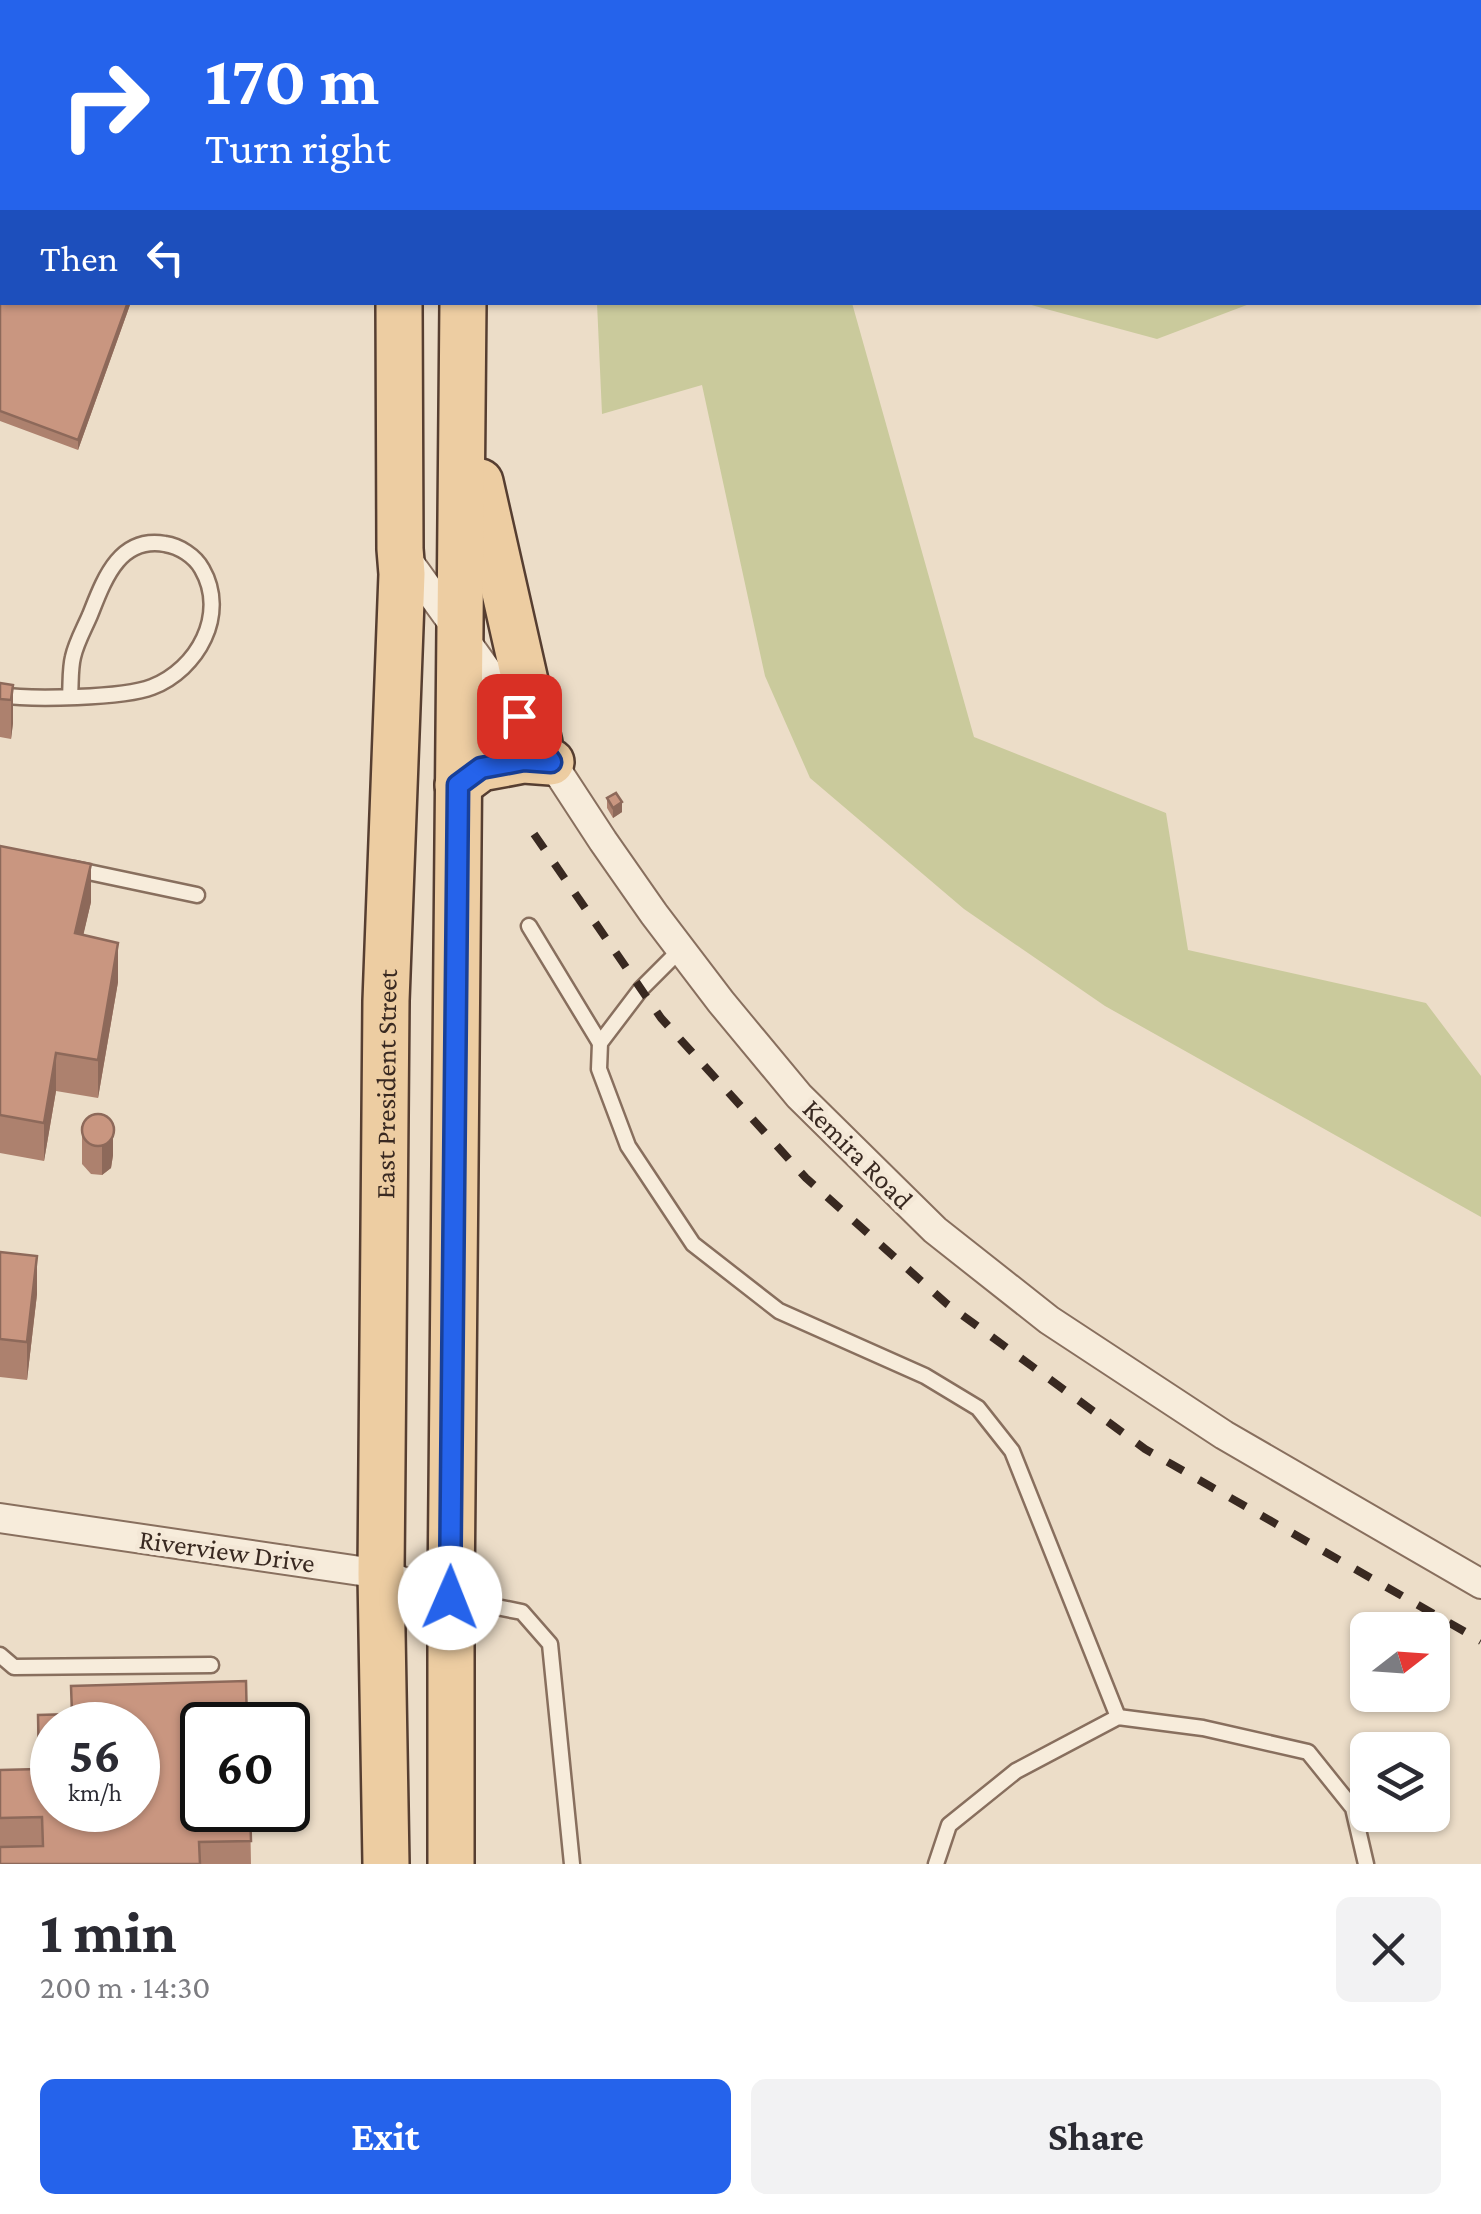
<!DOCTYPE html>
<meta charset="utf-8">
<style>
:root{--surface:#fff;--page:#f2f2f3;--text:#2b2b33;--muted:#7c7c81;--accent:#2563eb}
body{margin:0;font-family:"Crimson Pro",serif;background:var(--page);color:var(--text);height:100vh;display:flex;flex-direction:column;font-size:38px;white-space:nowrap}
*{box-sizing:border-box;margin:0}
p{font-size:32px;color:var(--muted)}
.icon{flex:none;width:55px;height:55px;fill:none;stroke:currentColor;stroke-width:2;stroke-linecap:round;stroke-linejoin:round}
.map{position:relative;height:1864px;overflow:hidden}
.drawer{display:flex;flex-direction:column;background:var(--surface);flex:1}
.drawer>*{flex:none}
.hud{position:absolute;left:0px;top:0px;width:1482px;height:305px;box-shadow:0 2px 8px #0004;background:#2563eb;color:#fff;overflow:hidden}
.needle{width:65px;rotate:73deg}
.controls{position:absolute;left:1350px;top:1612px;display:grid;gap:20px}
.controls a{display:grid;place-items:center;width:100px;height:100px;border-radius:15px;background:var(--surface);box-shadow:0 2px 8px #0004;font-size:50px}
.speed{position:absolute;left:30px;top:1702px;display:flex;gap:20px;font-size:50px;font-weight:700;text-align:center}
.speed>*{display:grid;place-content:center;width:130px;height:130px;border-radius:50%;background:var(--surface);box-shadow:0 2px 8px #0004;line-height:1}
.speed small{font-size:25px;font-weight:400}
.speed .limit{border:5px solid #111;border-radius:15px;background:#fff;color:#111}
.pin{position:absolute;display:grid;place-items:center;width:85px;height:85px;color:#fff;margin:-42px;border-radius:20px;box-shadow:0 5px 15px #0006}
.me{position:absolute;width:110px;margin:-55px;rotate:1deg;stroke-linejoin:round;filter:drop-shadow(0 0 8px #0008)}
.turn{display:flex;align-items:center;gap:35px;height:210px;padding:0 40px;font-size:45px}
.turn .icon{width:130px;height:130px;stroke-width:2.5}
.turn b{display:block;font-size:70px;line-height:85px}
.then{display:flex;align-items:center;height:95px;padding:0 40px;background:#0003;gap:20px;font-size:38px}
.round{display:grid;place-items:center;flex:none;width:105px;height:105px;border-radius:15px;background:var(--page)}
.head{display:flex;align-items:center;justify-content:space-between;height:170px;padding:0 40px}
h1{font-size:60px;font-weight:700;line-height:75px}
.action{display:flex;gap:20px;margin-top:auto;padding:20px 40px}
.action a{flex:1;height:115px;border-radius:15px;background:var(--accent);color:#fff;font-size:40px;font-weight:700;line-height:115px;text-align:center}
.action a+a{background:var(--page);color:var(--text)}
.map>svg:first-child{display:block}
</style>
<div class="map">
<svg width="1481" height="1864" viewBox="0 0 1481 1864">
<rect width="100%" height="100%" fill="#ecddc8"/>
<g fill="#caca9c">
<path d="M585,0H1481V52L1480,54V2H585Z"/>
<path d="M597,303H852L974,737L1166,813L1188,950L1426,1003L1481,1076V1217L1105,1006L964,909L810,778L765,676L702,385L602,414Z"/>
<path d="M1024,303L1252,302V303L1157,339Z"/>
</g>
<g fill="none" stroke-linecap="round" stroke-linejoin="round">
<g stroke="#886f5e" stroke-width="19">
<g id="service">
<path d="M0,695C31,700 124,698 152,687C198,669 228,614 202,569C195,556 179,546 165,544C119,536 104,580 90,615C84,629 76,643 73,657C70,669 71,683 70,696"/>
<path d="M74,869L197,895"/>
<path d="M529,926L600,1043"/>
<path d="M681,949L641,989L600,1043L599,1069L628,1146L693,1244L779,1311L925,1376L978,1408L1012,1451L1118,1717"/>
<path d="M456,1599L522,1612L550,1644L572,1864"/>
<path d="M0,1655L14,1667L211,1665"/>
<path d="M936,1864L949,1825L1016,1771L1118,1717L1203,1728L1308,1752L1353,1808L1366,1864"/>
</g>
</g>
<g stroke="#886f5e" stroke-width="32">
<g id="minor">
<path d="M403,554L539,743L603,841L654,914L721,1002L799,1096L935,1230L1049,1320L1224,1435L1481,1584"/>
<path d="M0,1518L381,1574L451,1598"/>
</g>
</g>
<g stroke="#563e31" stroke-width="50">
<g id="primary">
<path d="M398,0V2"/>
<path d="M462,0V2"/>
<path d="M480,482L539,743"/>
<path d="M458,785L481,768L524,760L551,762"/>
<path id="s1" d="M386,1864L381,1574L386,1001L402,574L400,549L399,302"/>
<path d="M451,1864V1598L463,302"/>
</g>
</g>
<use href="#service" stroke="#f7ecdb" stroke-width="14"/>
<use href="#minor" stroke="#f7ecdb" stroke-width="28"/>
<use href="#primary" stroke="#edcda2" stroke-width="45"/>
<path stroke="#392921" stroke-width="8" stroke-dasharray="18 18" stroke-linecap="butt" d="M534,834L661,1018L806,1178L947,1304L1145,1449L1481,1641"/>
</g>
<g fill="#ad816e">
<path d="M0,71L2,302H131L78,450L0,421Z"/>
<path d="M0,683L13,685V723L11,739L0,737Z"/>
<path d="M607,798L622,812L613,818L607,808Z"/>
<path d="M0,846L91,902L83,935L118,982L98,1098L56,1091L44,1161L0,1153Z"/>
<path d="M84,1121L113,1155L111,1168L102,1175L91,1174L82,1164V1135Z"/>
<path d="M0,1252L37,1294L27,1380L0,1377Z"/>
<path d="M38,1715L250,1810L251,1864H0V1770L38,1769Z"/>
</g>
<g fill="#8d695a">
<path d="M128,302H131L78,450V440Z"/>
<path d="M13,685V723L11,739V700Z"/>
<path d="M622,802V812L613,818V808Z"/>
<path d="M91,864V902L75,971V933Z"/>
<path d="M118,943V982L98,1098V1060Z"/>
<path d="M56,1053V1091L44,1161V1123Z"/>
<path d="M113,1125V1155L111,1168L102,1175V1145Z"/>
<path d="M37,1256V1294L27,1380V1342Z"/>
</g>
<g fill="#c99680" stroke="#8d695a" stroke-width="2.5" fill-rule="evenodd">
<path d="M0,71L2,72V302H128L78,440L0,411Z"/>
<path d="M0,683L13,685L11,700L0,699Z"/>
<path d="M616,793L622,802L613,808L607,798Z"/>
<path d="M0,846L91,864L75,933L118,943L98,1060L56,1053L44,1123L0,1115Z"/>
<circle cx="98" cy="1130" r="16"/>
<path d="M0,1252L37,1256L27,1342L0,1339Z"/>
<path d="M246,1681L247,1725H202V1810H250L251,1841L199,1842L200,1864H0V1847L43,1846L42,1817L0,1818V1770L39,1769L38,1715L72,1714L71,1686ZM52,1725H138V1810H52Z"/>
</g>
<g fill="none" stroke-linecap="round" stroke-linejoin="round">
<g stroke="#184099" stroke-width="25">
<path id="route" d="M450,1598L458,785L481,768L524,760L551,762L519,716"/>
</g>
<use href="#route" stroke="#2563eb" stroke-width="18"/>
</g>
<g text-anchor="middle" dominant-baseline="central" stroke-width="9" stroke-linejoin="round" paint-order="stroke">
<g font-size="28" fill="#392921" stroke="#f4e8d7">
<text stroke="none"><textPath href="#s1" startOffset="780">East President Street</textPath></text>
<text transform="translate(858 1154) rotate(45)">Kemira Road</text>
<text transform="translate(227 1551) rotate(8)">Riverview Drive</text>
</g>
</g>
</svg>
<div class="controls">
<a><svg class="needle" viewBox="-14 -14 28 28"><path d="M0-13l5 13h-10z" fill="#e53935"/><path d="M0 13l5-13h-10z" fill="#7c7c81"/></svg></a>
<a><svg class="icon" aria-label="layers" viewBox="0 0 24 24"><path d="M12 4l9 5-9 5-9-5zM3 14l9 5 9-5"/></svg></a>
</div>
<div class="speed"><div>56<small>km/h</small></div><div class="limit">60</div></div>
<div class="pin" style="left:519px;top:716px;background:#d93025"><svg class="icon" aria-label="arrive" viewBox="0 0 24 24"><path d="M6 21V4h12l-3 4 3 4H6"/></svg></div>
<svg class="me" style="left:450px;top:1598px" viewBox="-20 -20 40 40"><circle r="19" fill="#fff"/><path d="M0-13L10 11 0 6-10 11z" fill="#2563eb"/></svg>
<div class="hud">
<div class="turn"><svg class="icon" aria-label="right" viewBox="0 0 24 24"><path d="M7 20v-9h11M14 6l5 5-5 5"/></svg><div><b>170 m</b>Turn right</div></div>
<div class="then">Then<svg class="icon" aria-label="left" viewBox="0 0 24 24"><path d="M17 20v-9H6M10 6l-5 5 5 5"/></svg></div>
</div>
</div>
<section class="drawer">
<div class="head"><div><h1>1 min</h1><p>200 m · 14:30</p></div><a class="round"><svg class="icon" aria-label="close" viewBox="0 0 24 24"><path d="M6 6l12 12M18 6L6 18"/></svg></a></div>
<div class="action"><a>Exit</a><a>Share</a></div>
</section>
